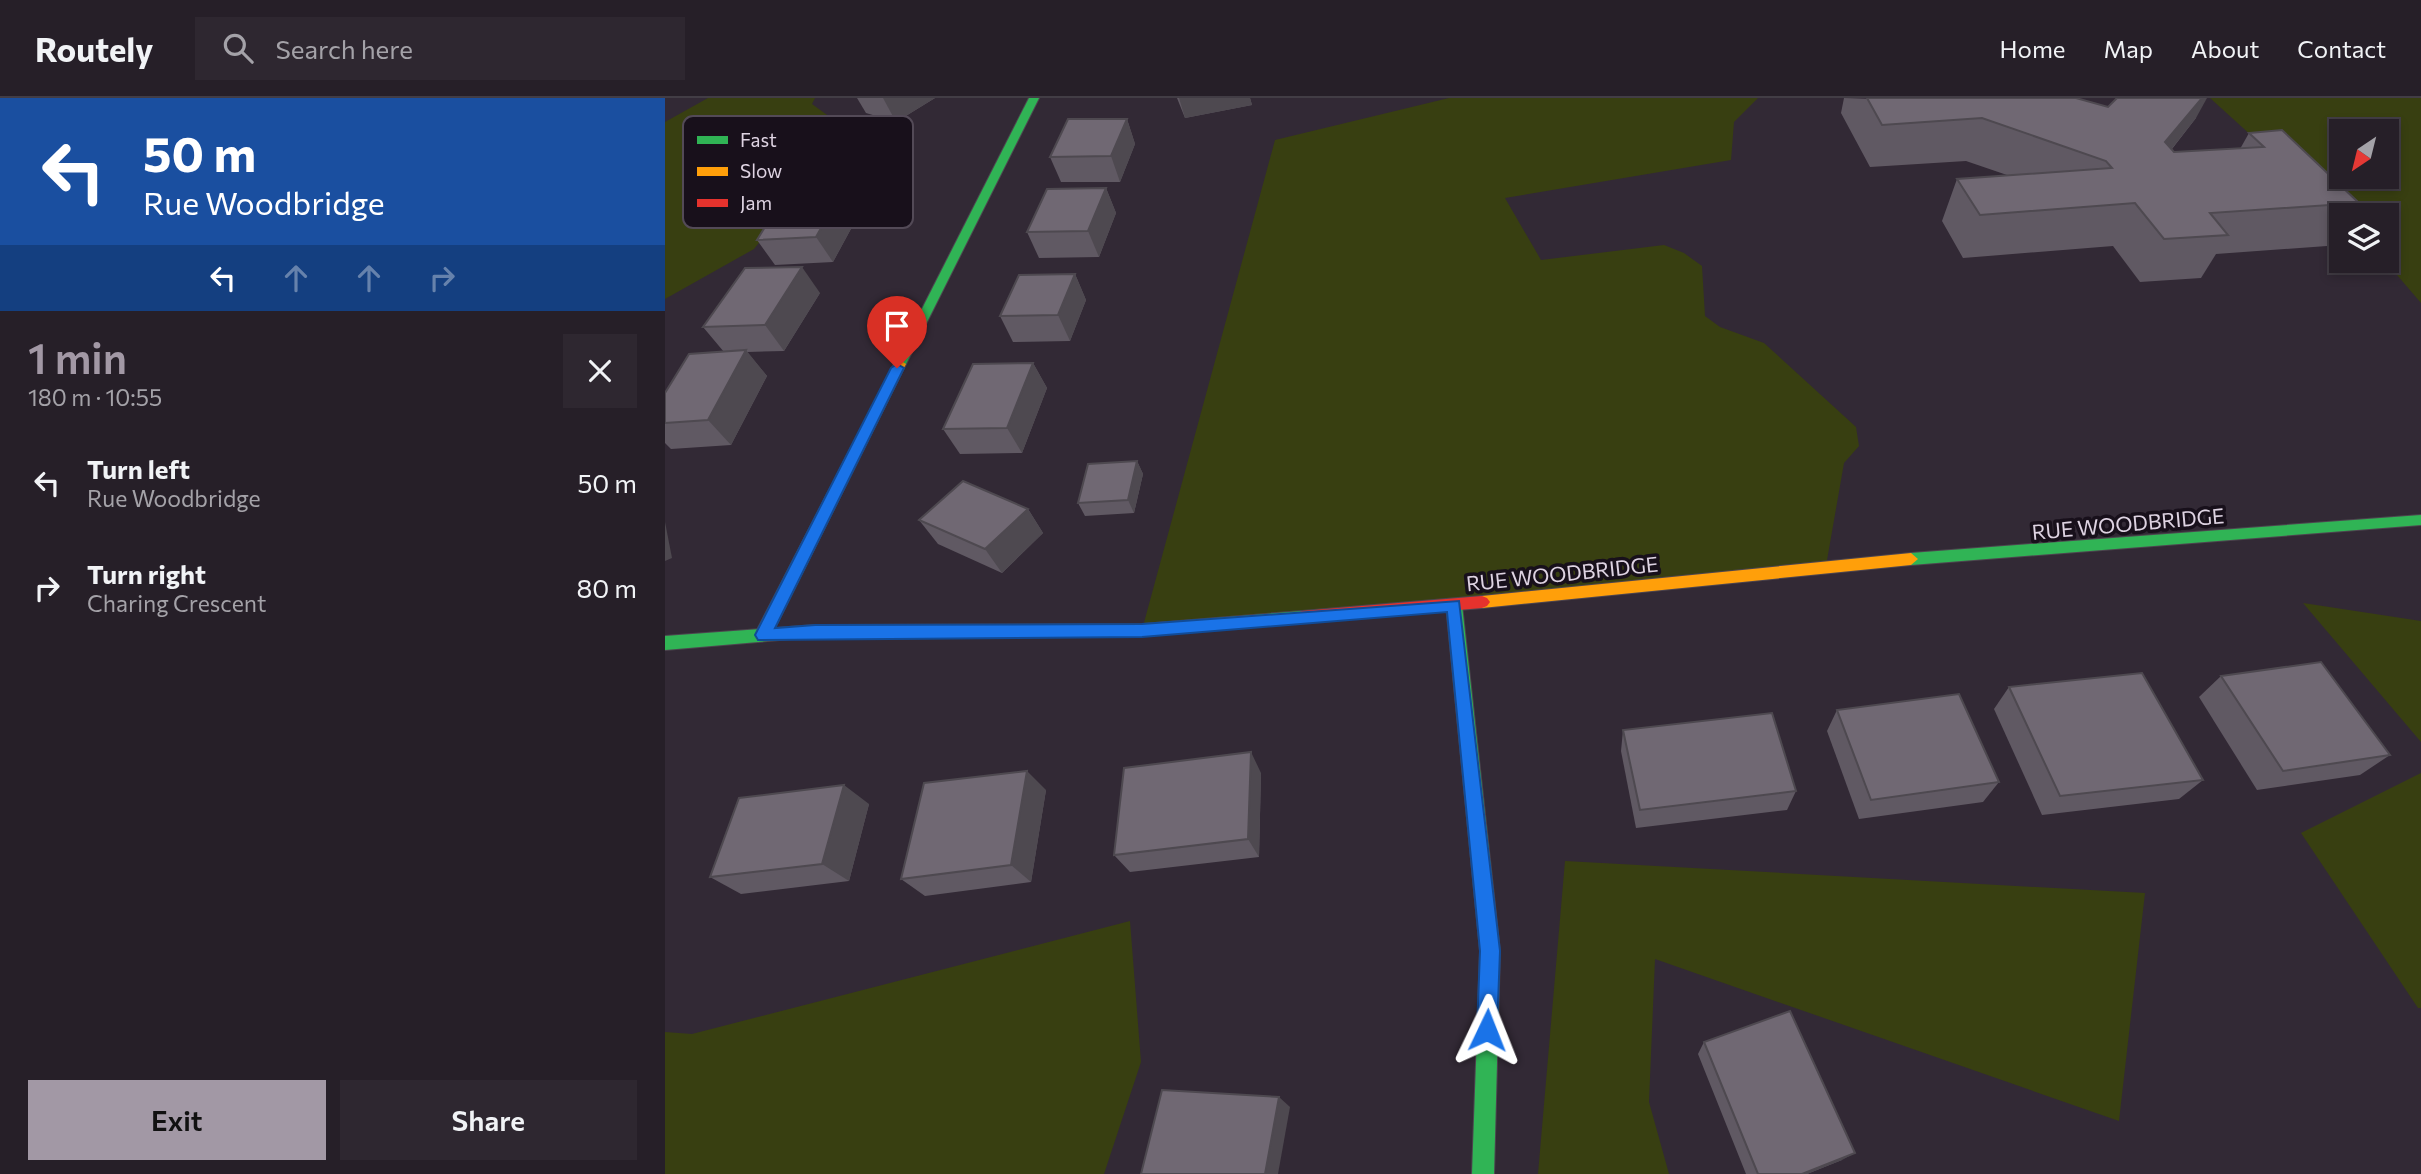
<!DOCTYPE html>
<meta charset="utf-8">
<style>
:root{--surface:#261f28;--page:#2e2730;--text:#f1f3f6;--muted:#a4a2a8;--line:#423d45;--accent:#a298a5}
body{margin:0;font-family:Commissioner,sans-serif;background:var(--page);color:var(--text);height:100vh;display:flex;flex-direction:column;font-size:26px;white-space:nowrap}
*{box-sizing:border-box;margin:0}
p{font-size:23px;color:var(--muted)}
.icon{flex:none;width:38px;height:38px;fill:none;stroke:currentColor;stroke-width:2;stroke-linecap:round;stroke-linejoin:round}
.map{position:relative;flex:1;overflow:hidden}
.details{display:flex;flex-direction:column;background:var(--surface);width:665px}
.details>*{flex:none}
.hud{background:#1a4fa0;color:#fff;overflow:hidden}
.needle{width:46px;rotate:215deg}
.tools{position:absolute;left:1664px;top:21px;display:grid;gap:14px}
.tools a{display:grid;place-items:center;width:70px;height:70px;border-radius:0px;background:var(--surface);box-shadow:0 4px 10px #0003,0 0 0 2px var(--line);font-size:35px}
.pin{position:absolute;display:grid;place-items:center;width:60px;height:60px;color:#fff;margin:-72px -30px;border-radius:50% 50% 50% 0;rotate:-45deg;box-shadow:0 0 7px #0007}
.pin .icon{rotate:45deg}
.me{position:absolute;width:77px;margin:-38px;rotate:2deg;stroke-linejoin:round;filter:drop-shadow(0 0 5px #0008)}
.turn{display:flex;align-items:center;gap:24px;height:147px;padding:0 28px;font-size:32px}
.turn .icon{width:91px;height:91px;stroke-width:2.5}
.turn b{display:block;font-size:49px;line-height:60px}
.lanes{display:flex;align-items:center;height:66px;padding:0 28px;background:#0003;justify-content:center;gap:35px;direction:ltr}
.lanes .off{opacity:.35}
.round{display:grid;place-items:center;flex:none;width:74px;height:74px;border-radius:0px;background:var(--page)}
.overview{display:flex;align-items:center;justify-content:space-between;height:119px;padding:0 28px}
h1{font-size:42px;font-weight:600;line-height:52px;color:var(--accent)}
.primary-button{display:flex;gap:14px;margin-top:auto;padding:14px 28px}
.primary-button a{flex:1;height:80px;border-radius:0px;background:var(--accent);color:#111;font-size:28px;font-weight:600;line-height:80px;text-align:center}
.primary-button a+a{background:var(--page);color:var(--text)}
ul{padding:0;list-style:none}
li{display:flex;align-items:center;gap:21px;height:105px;padding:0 28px}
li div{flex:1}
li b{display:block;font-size:26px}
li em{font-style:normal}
header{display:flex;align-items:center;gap:42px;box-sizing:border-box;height:98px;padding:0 35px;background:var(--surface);border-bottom:2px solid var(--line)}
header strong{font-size:33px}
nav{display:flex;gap:38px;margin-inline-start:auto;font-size:24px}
.search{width:490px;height:63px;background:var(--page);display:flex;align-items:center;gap:18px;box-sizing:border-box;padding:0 24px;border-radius:0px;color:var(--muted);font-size:26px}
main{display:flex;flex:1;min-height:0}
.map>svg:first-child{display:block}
</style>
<header>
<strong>Routely</strong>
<div class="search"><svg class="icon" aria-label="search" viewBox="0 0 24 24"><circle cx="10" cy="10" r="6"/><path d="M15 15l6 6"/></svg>Search here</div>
<nav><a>Home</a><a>Map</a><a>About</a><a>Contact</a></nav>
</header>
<main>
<section class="details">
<div class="hud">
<div class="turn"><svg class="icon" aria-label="left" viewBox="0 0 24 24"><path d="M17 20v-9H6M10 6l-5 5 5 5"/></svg><div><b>50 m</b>Rue Woodbridge</div></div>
<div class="lanes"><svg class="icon" aria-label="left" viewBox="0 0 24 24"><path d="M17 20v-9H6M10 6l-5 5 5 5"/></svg><svg class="icon off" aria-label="ahead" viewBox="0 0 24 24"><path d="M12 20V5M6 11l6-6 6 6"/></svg><svg class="icon off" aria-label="ahead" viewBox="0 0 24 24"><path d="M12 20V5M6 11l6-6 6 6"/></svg><svg class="icon off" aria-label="right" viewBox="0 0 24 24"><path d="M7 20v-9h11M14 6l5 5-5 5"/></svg></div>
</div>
<div class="overview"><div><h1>1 min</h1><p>180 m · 10:55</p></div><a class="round"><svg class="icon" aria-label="close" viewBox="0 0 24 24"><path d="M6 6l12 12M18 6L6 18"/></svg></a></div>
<ul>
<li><svg class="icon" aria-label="left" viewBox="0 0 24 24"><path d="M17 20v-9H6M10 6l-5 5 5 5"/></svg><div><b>Turn left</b><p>Rue Woodbridge</p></div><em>50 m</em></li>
<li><svg class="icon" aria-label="right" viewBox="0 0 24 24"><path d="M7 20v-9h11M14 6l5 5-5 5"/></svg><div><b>Turn right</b><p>Charing Crescent</p></div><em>80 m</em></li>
</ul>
<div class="primary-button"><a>Exit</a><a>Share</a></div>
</section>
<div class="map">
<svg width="1756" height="1076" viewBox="0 0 1756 1076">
<rect width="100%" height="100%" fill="#322935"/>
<g fill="#383f11" fill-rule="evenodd">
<path d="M43,0H150L147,6L184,33L89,151L0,201V24Z"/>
<path d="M784,0H1093L1069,24L1066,62L840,100L876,162L999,147L1019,155L1037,168L1040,218L1055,229L1099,245L1191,329L1194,348L1179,365L1161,468L477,532L610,42Z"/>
<path d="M1545,0H1756V205L1720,163L1722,117L1676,119ZM1676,33H1722V79H1676Z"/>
<path d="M1638,505L1756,523V644Z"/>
<path d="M1756,675V910H1753L1636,735Z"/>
<path d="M900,763L1480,795L1454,1023L990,861L984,1004L1004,1076H873Z"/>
<path d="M465,823L476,964L439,1076H0V934L27,936Z"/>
</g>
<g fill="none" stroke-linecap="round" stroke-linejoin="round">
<g stroke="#4d454f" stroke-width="2">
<g id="fast">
<path d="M364,0H374L241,266L235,270L231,269L229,266Z"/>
<path d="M1756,417V427L1246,467L1239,461L1246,455Z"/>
<path d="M789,501L794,503L797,507L835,853L829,1076H807L815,853L781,507L784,503Z"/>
<path d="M637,513L642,515L645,519L642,523L637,525L477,538L150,539L0,552V538L150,527L477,526Z"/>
</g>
</g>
<g stroke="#4d454f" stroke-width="2">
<g id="slow">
<path d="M235,262L241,266L104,542H92L90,537L92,532L229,266Z"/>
<path d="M1246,455L1253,461L1246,467L817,510L812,508L809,504L812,500L817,498Z"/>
</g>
</g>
<g stroke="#4d454f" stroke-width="2">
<path id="jam" d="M817,498L822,500L825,504L822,508L817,510L637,525L632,523L629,519L632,515L637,513Z"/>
</g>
<use href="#fast" fill="#30b455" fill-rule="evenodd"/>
<use href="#slow" fill="#ff9f0a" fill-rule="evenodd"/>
<use href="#jam" fill="#e5322d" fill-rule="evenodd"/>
</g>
<g fill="#605963">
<path d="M192,0H270L231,24L201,15Z"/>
<path d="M512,0H585L587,7L520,20Z"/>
<path d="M1179,0L1443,9L1531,20L1507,51L1509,54L1575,51L1584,35L1694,105L1685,117H1676V128L1662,148L1551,156L1536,180L1475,184L1448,148L1298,160L1277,123L1292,81L1342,77L1301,63L1205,69L1176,15Z"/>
<path d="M462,21L470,46L455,84H396L385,59Z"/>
<path d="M229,51L208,92L193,93L200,105L168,164L110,167L92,142L149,81L142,70Z"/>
<path d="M441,90L451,115L434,159L374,160L362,134Z"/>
<path d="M410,176L421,202L405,243L348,244L335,218Z"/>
<path d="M155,195L119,253L82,254L102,278L66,347L6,351L0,345V295L59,254L38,229Z"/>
<path d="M368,265L382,290L357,355L295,356L278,331Z"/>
<path d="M472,363L478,376L469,415L420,418L413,405Z"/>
<path d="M363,411L378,435L337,475L273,446L254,422Z"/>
<path d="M1556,578L1725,657L1695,677L1592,692L1534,599Z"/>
<path d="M1344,589L1538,682L1514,701L1377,717L1329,611Z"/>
<path d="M1172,612L1334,684L1318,704L1194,721L1162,633Z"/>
<path d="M958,632L1131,693L1122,712L971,730L956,653Z"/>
<path d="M596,675L594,759L465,774L449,757Z"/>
<path d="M381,692L366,784L260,798L236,781Z"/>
<path d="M204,706L184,783L76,796L45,779Z"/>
<path d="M1039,944L1177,1062L1142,1076H1081L1033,956Z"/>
</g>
<g fill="#4e4950">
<path d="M218,0H270L231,24Z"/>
<path d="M514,0H585L587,7L520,20Z"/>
<path d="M1537,0H1542L1531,20L1478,87L1500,44Z"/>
<path d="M462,21L470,46L455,84L446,58Z"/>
<path d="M215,26L229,51L208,92L194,67Z"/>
<path d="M185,79L200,105L168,164L151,139Z"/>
<path d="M441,90L451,115L434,159L423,133Z"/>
<path d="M137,169L155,195L119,253L100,227Z"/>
<path d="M410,176L421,202L405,243L393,217Z"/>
<path d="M81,252L102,278L66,347L43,322Z"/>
<path d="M368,265L382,290L357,355L342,330Z"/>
<path d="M472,363L478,376L469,415L463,402Z"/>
<path d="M363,411L378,435L337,475L320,451Z"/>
<path d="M0,424L7,460L0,463Z"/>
<path d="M586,654L596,675L594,759L583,741Z"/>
<path d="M362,673L381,692L366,784L346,767Z"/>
<path d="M179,687L204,706L184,783L157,766Z"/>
<path d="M614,999L625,1009L613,1076H600Z"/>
<path d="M1190,1055L1177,1062L1142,1076H1137Z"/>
</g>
<g fill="#706873" stroke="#4e4950" stroke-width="2">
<path d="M1202,0H1411L1443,9L1452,0H1537L1500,44L1509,54L1599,49L1584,35L1617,32L1694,105L1545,115L1563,137L1499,141L1470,105L1315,117L1292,81L1447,70L1441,63L1317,20L1217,27Z"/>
<path d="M403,21H462L446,58L385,59Z"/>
<path d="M185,79L151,139L92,142L129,82Z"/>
<path d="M441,90L423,133L362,134L382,91Z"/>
<path d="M137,169L100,227L38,229L80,170Z"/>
<path d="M410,176L393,217L335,218L354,177Z"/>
<path d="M81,252L43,322L0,325V295L24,256Z"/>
<path d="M368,265L342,330L278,331L308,266Z"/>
<path d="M472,363L463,402L413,405L423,366Z"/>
<path d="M298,383L363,411L320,451L254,422Z"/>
<path d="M1656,564L1725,657L1618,673L1556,578Z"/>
<path d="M1477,575L1538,682L1395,698L1344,589Z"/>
<path d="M1294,596L1334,684L1206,702L1172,612Z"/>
<path d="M1107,615L1131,693L975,712L958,632Z"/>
<path d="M586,654L583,741L449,757L459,670Z"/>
<path d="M362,673L346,767L236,781L259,685Z"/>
<path d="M179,687L157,766L45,779L74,700Z"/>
<path d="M1125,913L1190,1055L1137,1076H1093L1039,944Z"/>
<path d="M497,992L614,999L600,1076H476Z"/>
</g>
<path fill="#1a73e8" stroke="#114b97" stroke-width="2" d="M232,266L239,270L110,530L150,527L477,526L794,503L835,853L832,932L829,939L822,942L815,939L812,932L815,853L782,514L477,539L93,542L90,537L226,270Z"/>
<g text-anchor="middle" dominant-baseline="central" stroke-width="7" stroke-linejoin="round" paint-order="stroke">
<g font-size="21" fill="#ded3e2" stroke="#18101b">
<text transform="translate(1463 425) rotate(-5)">RUE WOODBRIDGE</text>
<text transform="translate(897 475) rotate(-6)">RUE WOODBRIDGE</text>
</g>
</g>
<rect x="18" y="18" width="230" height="112" rx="10" fill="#18101b" stroke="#534a57" stroke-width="2"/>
<rect x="32" y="38" width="31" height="8" fill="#30b455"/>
<rect x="32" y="69" width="31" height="9" fill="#ff9f0a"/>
<rect x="32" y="101" width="31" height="8" fill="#e5322d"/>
<g font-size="19" fill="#ded3e2">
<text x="75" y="49">Fast</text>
<text x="75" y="80">Slow</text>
<text x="75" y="112">Jam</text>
</g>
</svg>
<div class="tools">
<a><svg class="needle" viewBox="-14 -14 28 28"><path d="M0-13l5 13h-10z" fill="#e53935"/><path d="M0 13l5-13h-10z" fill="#a4a2a8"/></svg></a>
<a><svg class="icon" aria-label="layers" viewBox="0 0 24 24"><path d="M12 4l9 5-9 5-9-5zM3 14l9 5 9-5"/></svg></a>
</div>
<div class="pin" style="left:232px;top:270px;background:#d93025"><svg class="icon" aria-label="arrive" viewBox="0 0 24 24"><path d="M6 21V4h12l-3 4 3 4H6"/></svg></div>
<svg class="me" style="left:822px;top:932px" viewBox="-20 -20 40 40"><path d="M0-17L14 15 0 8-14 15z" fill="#1a73e8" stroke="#fff" stroke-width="4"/></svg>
</div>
</main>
